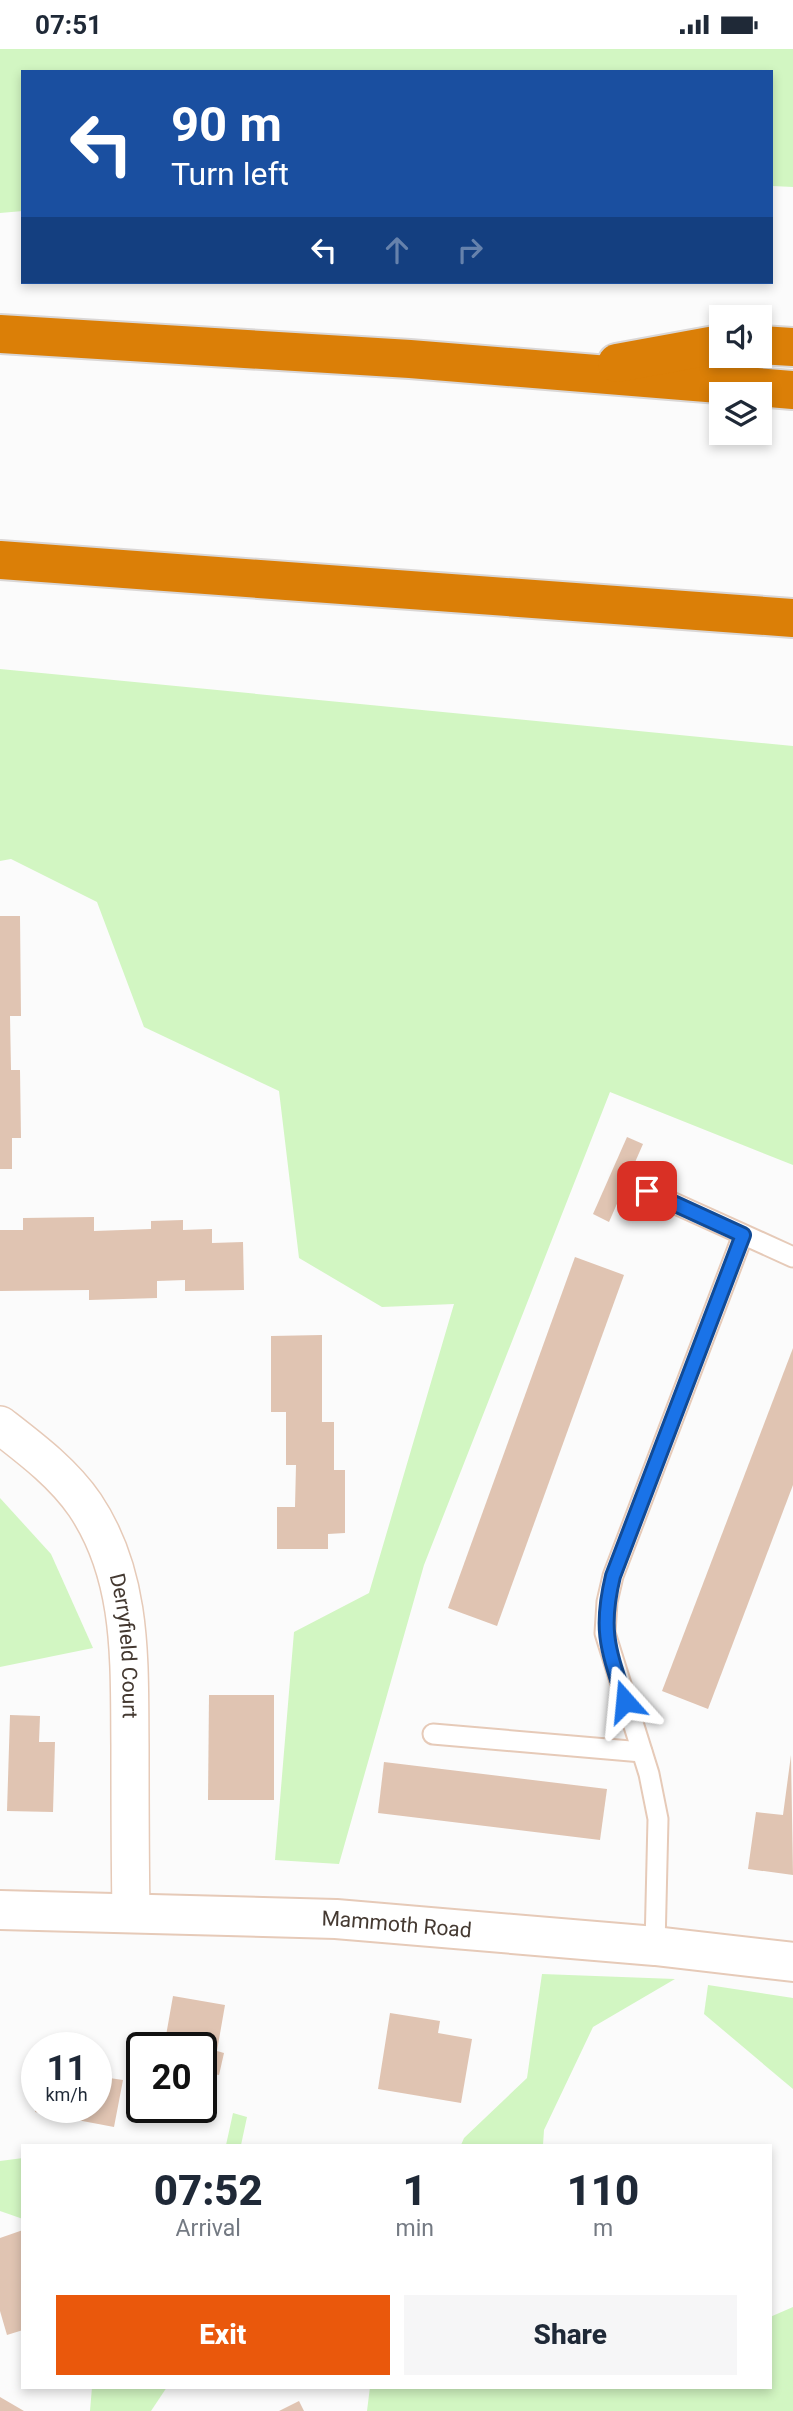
<!DOCTYPE html>
<style>
:root{--surface:#fff;--page:#f6f6f7;--text:#1f2937;--muted:#747a83;--accent:#ea580c}
body{margin:0;font-family:Roboto,sans-serif;background:var(--page);color:var(--text);height:100vh;display:flex;flex-direction:column;font-size:26px;white-space:nowrap}
*{box-sizing:border-box;margin:0}
p{font-size:23px;color:var(--muted)}
.icon{flex:none;width:38px;height:38px;fill:none;stroke:currentColor;stroke-width:2;stroke-linecap:round;stroke-linejoin:round}
.map{position:relative;flex:1;overflow:hidden}
.details{position:absolute;left:21px;top:2095px;width:751px;height:245px;display:flex;flex-direction:column;background:var(--surface);border-radius:0px;box-shadow:0 4px 10px #0003}
.details>*{flex:none}
.hud{position:absolute;left:21px;top:21px;width:752px;height:214px;border-radius:0px;box-shadow:0 4px 10px #0003;background:#1a4fa0;color:#fff;overflow:hidden}
.fabs{position:absolute;left:709px;top:256px;display:grid;gap:14px}
.fabs a{display:grid;place-items:center;width:63px;height:63px;border-radius:0px;background:var(--surface);box-shadow:0 4px 10px #0003;font-size:35px}
.speed{position:absolute;left:21px;top:1983px;display:flex;gap:14px;font-size:35px;font-weight:700;text-align:center}
.speed>*{display:grid;place-content:center;width:91px;height:91px;border-radius:50%;background:var(--surface);box-shadow:0 4px 10px #0003;line-height:1}
.speed small{font-size:18px;font-weight:400}
.speed .limit{border:4px solid #111;border-radius:10px;background:#fff;color:#111}
.pin{position:absolute;display:grid;place-items:center;width:60px;height:60px;color:#fff;margin:-30px;border-radius:14px;box-shadow:0 4px 10px #0006}
.me{position:absolute;width:77px;margin:-38px;rotate:342deg;stroke-linejoin:round;filter:drop-shadow(0 0 5px #0008)}
.turn{display:flex;align-items:center;gap:24px;height:147px;padding:0 35px;font-size:32px}
.turn .icon{width:91px;height:91px;stroke-width:2.5}
.turn b{display:block;font-size:49px;line-height:60px}
.lanes{display:flex;align-items:center;height:66px;padding:0 35px;background:#0003;justify-content:center;gap:35px;direction:ltr}
.lanes .off{opacity:.35}
.eta{display:flex;justify-content:space-evenly;align-items:center;height:119px;text-align:center}
.eta b{font-size:42px;font-weight:800;line-height:49px}
.action{display:flex;gap:14px;margin-top:auto;padding:14px 35px}
.action a{flex:1;height:80px;border-radius:0px;background:var(--accent);color:#fff;font-size:28px;font-weight:800;line-height:80px;text-align:center}
.action a+a{background:var(--page);color:var(--text)}
.status{display:flex;justify-content:space-between;align-items:center;height:49px;padding:0 35px;background:var(--surface);direction:ltr}
.status svg{height:19px;fill:currentColor}
.map>svg:first-child{display:block}
</style>
<div class="status"><b>07:51</b><svg viewBox="0 0 49 12"><path d="M0 12V9h3v3zM5 12V6h3v6zM10 12V3h3v9zM15 12V0h3v12zM26 1h20v11H26zM47 4h2v5h-2z"/></svg></div>
<div class="map">
<svg width="793" height="2362" viewBox="0 0 793 2362">
<rect width="100%" height="100%" fill="#fbfbfb"/>
<g fill="#d2f6c2">
<path d="M0,0H793V138L772,137V23H23V162L0,164Z"/>
<path d="M0,620L793,697V1116L610,1043L424,1516L339,1815L275,1811L294,1583L369,1544L454,1255L382,1258L299,1209L279,1042L144,978L97,853L11,810L0,812Z"/>
<path d="M0,1449L51,1505L93,1599L0,1618Z"/>
<path d="M542,1925L675,1930L593,1978L544,2081L543,2096H461L464,2089L527,2029Z"/>
<path d="M708,1936L793,1949V2040L704,1965Z"/>
<path d="M233,2064L247,2068L241,2096H226Z"/>
<path d="M23,2109V2170L0,2162V2112Z"/>
<path d="M793,2258V2362H367L370,2338H770V2268Z"/>
<path d="M92,2338H167L151,2362H90Z"/>
</g>
<g fill="#e0c4b2">
<path d="M0,867H20L21,967H10L11,1021H20L21,1089H12V1120H0Z"/>
<path d="M627,1088L643,1095L609,1173L593,1165Z"/>
<path d="M94,1168V1182L151,1180V1172L183,1171V1181L212,1180V1194L243,1193L244,1241L185,1242V1231L157,1232V1249L89,1251V1241L0,1242V1181H23V1169Z"/>
<path d="M575,1208L624,1226L497,1577L448,1559Z"/>
<path d="M322,1286V1373H334V1421H345V1484L328,1485V1500H277V1458H295L296,1416H286V1363H271V1287Z"/>
<path d="M793,1299V1436L708,1660L662,1642Z"/>
<path d="M209,1646H274V1751H208Z"/>
<path d="M10,1666L40,1667L39,1693H55L53,1763L7,1762Z"/>
<path d="M791,1706L793,1826L748,1820L756,1763L783,1766Z"/>
<path d="M384,1713L607,1740L600,1791L378,1764Z"/>
<path d="M173,1947L225,1956L217,2002L224,2004L219,2026L201,2023V1998H164Z"/>
<path d="M390,1964L440,1972L438,1984L472,1990L461,2054L378,2040Z"/>
<path d="M96,2027L123,2031L114,2078L35,2063L36,2058H96Z"/>
<path d="M23,2181V2281L7,2286L0,2262V2189Z"/>
<path d="M0,2348L24,2362H0Z"/>
<path d="M299,2352L304,2362H279Z"/>
</g>
<g fill="none" stroke-linecap="round" stroke-linejoin="round">
<g stroke="#e6cab8" stroke-width="23">
<g id="service">
<path d="M647,1142L793,1208"/>
<path d="M433,1685L642,1703"/>
<path d="M655,1897L658,1770L649,1725L605,1584L607,1553L613,1527L743,1186"/>
</g>
</g>
<g stroke="#e6cab8" stroke-width="40">
<g id="minor">
<path id="s1" d="M0,1376C31,1400 63,1424 85,1456C134,1529 129,1614 130,1697C130,1752 130,1807 131,1862"/>
</g>
</g>
<g stroke="#e6cab8" stroke-width="42">
<g id="secondary">
<path id="s2" d="M0,1861L336,1870L655,1897L793,1913"/>
</g>
</g>
<g stroke="#dad7d6" stroke-width="42">
<g id="motorway">
<path d="M0,285L410,310L793,341"/>
<path d="M760,296L793,298"/>
<path d="M617,314L721,295"/>
<path d="M0,511L793,569"/>
</g>
</g>
<use href="#service" stroke="#fff" stroke-width="19"/>
<use href="#minor" stroke="#fff" stroke-width="37"/>
<use href="#secondary" stroke="#fff" stroke-width="38"/>
<use href="#motorway" stroke="#db7f07" stroke-width="38"/>
</g>
<g fill="none" stroke-linecap="round" stroke-linejoin="round">
<g stroke="#114b97" stroke-width="18">
<path id="route" d="M625,1652C608,1600 600,1581 613,1527L743,1186L647,1142"/>
</g>
<use href="#route" stroke="#1a73e8" stroke-width="12"/>
</g>
<g text-anchor="middle" dominant-baseline="central" stroke-width="7" stroke-linejoin="round" paint-order="stroke">
<g font-size="21" fill="#443931" stroke="#fff">
<text stroke="none"><textPath href="#s1" startOffset="266">Derryfield Court</textPath></text>
<text stroke="none"><textPath href="#s2" startOffset="397">Mammoth Road</textPath></text>
</g>
</g>
</svg>
<div class="fabs">
<a><svg class="icon" aria-label="sound" viewBox="0 0 24 24"><path d="M4 9h4l5-4v14l-5-4H4zM17 9q2 3 0 6"/></svg></a>
<a><svg class="icon" aria-label="layers" viewBox="0 0 24 24"><path d="M12 4l9 5-9 5-9-5zM3 14l9 5 9-5"/></svg></a>
</div>
<div class="speed"><div>11<small>km/h</small></div><div class="limit">20</div></div>
<div class="pin" style="left:647px;top:1142px;background:#d93025"><svg class="icon" aria-label="arrive" viewBox="0 0 24 24"><path d="M6 21V4h12l-3 4 3 4H6"/></svg></div>
<svg class="me" style="left:625px;top:1652px" viewBox="-20 -20 40 40"><path d="M0-17L14 15 0 8-14 15z" fill="#1a73e8" stroke="#fff" stroke-width="4"/></svg>
<div class="hud">
<div class="turn"><svg class="icon" aria-label="left" viewBox="0 0 24 24"><path d="M17 20v-9H6M10 6l-5 5 5 5"/></svg><div><b>90 m</b>Turn left</div></div>
<div class="lanes"><svg class="icon" aria-label="left" viewBox="0 0 24 24"><path d="M17 20v-9H6M10 6l-5 5 5 5"/></svg><svg class="icon off" aria-label="ahead" viewBox="0 0 24 24"><path d="M12 20V5M6 11l6-6 6 6"/></svg><svg class="icon off" aria-label="right" viewBox="0 0 24 24"><path d="M7 20v-9h11M14 6l5 5-5 5"/></svg></div>
</div>
<section class="details">
<div class="eta">
<div><b>07:52</b><p>Arrival</p></div>
<div><b>1</b><p>min</p></div>
<div><b>110</b><p>m</p></div>
</div>
<div class="action"><a>Exit</a><a>Share</a></div>
</section>
</div>
